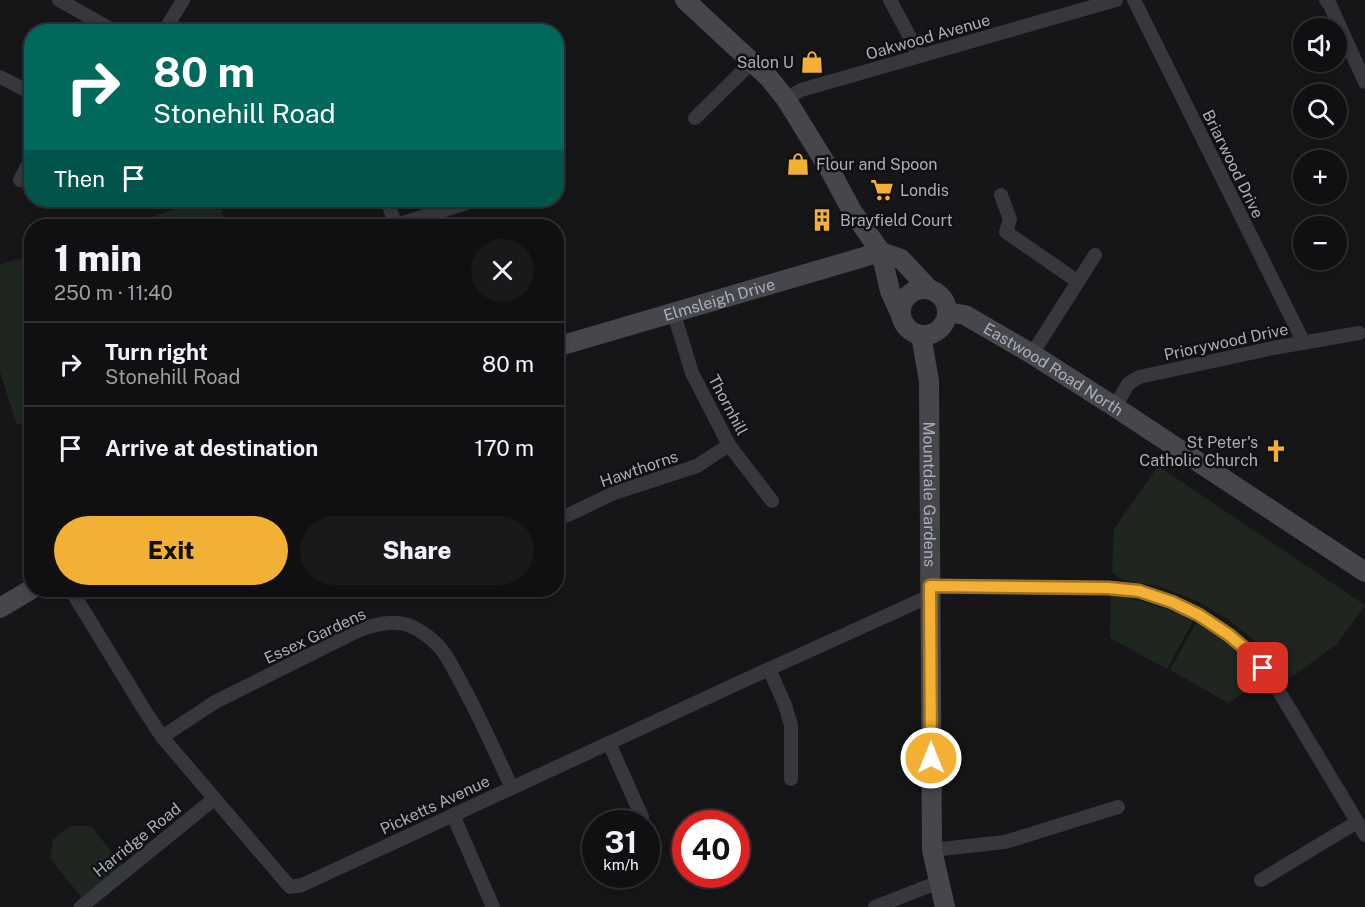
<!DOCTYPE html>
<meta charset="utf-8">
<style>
:root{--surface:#101012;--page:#19191b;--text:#f1f3f6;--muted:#9c9d9f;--line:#303032;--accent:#f2b134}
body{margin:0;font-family:"Public Sans",sans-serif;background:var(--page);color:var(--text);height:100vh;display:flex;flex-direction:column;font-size:22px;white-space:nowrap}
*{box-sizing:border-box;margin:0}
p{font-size:20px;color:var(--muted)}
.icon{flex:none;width:33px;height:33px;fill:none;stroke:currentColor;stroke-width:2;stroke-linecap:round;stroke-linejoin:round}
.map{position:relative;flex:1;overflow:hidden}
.sheet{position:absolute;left:24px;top:219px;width:540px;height:378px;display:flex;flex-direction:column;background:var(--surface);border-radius:24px;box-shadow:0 3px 9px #0003,0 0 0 2px var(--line)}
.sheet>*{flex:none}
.banner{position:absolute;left:24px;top:24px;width:540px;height:183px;border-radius:24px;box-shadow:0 3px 9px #0003,0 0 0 2px var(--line);background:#00695c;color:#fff;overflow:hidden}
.tools{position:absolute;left:1293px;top:18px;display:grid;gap:12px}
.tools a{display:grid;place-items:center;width:54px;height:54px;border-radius:50%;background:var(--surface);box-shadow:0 3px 9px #0003,0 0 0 2px var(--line);font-size:30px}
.speed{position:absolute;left:582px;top:810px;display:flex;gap:12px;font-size:30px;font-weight:700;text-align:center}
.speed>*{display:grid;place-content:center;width:78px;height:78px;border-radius:50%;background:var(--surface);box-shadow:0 3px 9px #0003,0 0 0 2px var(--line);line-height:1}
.speed small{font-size:15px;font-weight:400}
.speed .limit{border:9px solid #d22;background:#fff;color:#111}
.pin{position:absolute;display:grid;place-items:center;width:51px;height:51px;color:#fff;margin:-26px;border-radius:12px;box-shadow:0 3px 9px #0006}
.me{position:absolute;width:66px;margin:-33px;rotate:0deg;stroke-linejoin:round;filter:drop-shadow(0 0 4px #0008)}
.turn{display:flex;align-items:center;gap:21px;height:126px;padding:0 30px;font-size:27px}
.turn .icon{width:78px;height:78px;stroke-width:2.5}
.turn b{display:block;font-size:42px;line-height:51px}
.then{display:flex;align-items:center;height:57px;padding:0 30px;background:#0003;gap:12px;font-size:22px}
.round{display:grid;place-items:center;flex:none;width:63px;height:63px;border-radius:32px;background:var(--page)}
.overview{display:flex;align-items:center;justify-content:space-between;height:102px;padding:0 30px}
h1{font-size:36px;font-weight:800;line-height:45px}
.action{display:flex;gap:12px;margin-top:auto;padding:12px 30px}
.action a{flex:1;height:69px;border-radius:36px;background:var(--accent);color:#111;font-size:24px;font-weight:800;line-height:69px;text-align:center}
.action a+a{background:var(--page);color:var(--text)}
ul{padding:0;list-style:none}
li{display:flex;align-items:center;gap:18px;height:84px;padding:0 30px;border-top:2px solid var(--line)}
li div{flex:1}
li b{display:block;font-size:22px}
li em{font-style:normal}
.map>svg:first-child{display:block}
</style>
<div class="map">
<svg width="1365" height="907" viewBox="0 0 1365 907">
<rect width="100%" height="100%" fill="#161618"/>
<g fill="#1e261f">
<path d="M202,200H218L227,226H125Z"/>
<path d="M31,256V420L17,425L0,372V264Z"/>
<path d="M1158,466L1365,605L1337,644L1289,679L1283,678L1260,645L1233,623L1199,602L1158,586L1122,580L1112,572L1114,529Z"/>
<path d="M1111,595C1142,601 1165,606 1193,621L1167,669L1110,638Z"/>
<path d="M1196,623L1218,635L1247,660L1262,681L1228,703L1170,670Z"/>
<path d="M70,826H91L122,865L82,898L50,858L53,840Z"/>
</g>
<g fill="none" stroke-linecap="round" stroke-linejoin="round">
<g stroke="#37383d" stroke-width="14">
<path d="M59,0L116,32"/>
<path d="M890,0L920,56"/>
<path d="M1134,0L1304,343"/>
<path d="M1326,0L1330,5L1365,82"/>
<path d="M164,32L183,0"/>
<path d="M0,77L32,93"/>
<path d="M786,99L801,90L1116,0"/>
<path d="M695,118L752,62"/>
<path d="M20,180L32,157"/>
<path d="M1001,195L1010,219L1006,232L1077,281"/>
<path d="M387,200L396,226"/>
<path d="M396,225L476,200"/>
<path d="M674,314L692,373L729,445L772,501"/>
<path d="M1032,354L1095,255"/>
<path d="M1115,407L1128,384L1139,377L1273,348L1359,333"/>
<path d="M556,518L568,515L614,493L697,466L729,445"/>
<path d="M930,586L1108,588L1139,591L1172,602L1199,615L1229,635L1255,657L1271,678L1365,835"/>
<path d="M71,590L145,711L162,737L290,887L302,885L769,669L930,596"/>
<path d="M769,669L785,705L791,725V779"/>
<path d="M162,737L215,702L351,634C368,626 389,619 408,625C421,630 436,641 444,653C450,661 455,672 460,681C479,715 495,752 512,788"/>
<path d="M609,743L642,817"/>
<path d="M453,815L493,907"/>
<path d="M932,850L1005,842L1118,807"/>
<path d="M1261,880L1357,822"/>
<path d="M81,907L214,799"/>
<path d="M875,907L939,882"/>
</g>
<g stroke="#45474d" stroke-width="20">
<path d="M685,0L769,78L786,99L831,172L852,211L881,252L890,291L901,315"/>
<path d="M881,252L901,259L930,290"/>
<circle cx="924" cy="312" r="23"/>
<path id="s1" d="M947,312L965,315L1032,354L1115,407L1365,572"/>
<path id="s2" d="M921,335L929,381L932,850L945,907"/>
<path id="s3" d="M556,347L881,252"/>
<path d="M0,608L32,589"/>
</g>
</g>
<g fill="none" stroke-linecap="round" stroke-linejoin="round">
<g stroke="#9d7322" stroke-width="15">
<path id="route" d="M931,758L930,586L1108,588L1139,591L1172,602L1199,615L1229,635L1255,657L1263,668"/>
</g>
<use href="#route" stroke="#f2b134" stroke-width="10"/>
</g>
<defs>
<g id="shop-bare" transform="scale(1.8)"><path d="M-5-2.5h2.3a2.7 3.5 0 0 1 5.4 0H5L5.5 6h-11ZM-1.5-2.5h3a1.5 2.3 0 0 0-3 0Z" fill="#f2b134" stroke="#111113" stroke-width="2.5" paint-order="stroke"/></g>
<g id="supermarket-bare" transform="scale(1.8)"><path d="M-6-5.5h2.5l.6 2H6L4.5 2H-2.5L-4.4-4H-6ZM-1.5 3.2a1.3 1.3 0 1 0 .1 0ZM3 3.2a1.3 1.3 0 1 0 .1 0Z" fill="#f2b134" stroke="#111113" stroke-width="2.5" paint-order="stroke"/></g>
<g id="building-bare" transform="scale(1.8)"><path d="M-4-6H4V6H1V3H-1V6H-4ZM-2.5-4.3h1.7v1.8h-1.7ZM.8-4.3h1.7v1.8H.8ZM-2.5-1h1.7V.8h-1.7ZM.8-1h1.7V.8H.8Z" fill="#f2b134" stroke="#111113" stroke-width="2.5" paint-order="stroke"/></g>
<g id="church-bare" transform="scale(1.8)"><path d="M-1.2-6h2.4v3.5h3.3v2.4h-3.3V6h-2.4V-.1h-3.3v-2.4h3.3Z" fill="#f2b134" stroke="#111113" stroke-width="2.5" paint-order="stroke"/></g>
</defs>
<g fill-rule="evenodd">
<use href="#shop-bare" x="812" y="62"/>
<use href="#shop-bare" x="798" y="164"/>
<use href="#supermarket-bare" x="882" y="190"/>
<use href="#building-bare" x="822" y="220"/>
<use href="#church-bare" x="1276" y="451"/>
</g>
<g text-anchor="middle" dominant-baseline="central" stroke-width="5" stroke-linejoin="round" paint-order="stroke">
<g font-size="16" fill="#a8adb8" stroke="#111113">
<text transform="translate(928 37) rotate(-16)">Oakwood Avenue</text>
<text transform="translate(1233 164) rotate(64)">Briarwood Drive</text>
<text stroke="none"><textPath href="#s3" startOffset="170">Elmsleigh Drive</textPath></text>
<text transform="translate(1226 342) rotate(-12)">Priorywood Drive</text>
<text stroke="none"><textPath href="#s1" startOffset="122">Eastwood Road North</textPath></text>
<text transform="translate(728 405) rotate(62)">Thornhill</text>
<text transform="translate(639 469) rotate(-19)">Hawthorns</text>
<text stroke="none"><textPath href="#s2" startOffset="160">Mountdale Gardens</textPath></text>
<text transform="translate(315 636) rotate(-25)">Essex Gardens</text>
<text transform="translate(435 805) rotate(-25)">Picketts Avenue</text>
<text transform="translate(137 840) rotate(-39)">Harridge Road</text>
</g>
<g font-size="16" fill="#a8adb8" stroke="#111113" text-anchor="start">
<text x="794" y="62" text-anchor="end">Salon U</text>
<text x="816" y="164">Flour and Spoon</text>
<text x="900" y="190">Londis</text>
<text x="840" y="220">Brayfield Court</text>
<text x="1258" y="442" text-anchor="end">St Peter's<tspan x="1258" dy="18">Catholic Church</tspan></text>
</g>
</g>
</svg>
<div class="tools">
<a><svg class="icon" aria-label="sound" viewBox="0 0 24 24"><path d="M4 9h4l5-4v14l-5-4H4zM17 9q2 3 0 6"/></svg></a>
<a><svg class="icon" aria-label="search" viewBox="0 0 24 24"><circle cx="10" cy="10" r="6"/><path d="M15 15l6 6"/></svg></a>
<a>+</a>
<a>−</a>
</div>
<div class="speed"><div>31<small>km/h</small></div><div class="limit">40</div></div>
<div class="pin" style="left:1263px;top:668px;background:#d93025"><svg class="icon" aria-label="arrive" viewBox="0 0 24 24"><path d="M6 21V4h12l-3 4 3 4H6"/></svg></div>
<svg class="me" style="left:931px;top:758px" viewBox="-20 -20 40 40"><circle r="17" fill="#f2b134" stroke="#fff" stroke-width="3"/><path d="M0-11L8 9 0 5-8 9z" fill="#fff"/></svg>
<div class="banner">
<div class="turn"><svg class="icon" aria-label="right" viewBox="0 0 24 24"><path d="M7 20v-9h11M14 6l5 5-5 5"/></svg><div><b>80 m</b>Stonehill Road</div></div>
<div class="then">Then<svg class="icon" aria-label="arrive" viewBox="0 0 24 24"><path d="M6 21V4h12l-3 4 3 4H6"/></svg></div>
</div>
<section class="sheet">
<div class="overview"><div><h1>1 min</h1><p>250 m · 11:40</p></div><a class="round"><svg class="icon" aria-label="close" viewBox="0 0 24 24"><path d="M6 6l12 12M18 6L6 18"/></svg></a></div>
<ul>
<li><svg class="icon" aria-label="right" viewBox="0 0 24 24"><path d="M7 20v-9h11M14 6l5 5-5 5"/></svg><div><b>Turn right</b><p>Stonehill Road</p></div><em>80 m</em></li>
<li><svg class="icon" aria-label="arrive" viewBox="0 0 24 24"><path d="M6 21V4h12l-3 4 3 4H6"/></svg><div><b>Arrive at destination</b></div><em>170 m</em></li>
</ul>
<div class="action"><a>Exit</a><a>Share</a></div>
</section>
</div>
